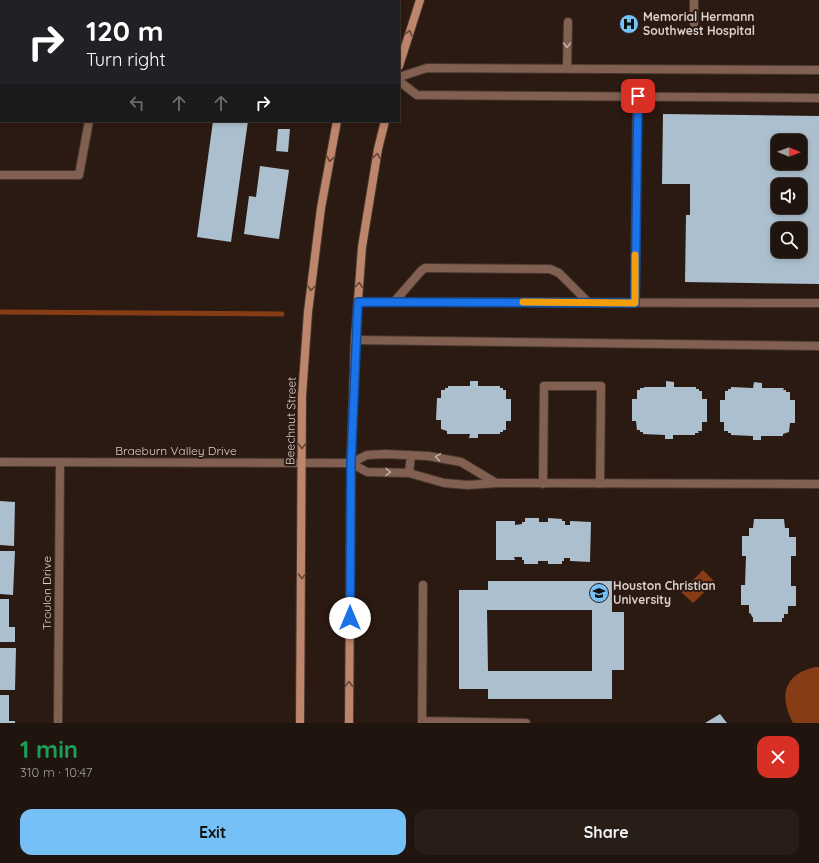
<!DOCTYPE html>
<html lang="en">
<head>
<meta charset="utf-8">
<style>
	body { margin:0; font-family:Quicksand,sans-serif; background:#281d17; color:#f1f3f6; height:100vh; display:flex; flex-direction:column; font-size:15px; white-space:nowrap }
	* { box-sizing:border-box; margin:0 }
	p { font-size:13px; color:#a29e9e }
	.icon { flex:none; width:22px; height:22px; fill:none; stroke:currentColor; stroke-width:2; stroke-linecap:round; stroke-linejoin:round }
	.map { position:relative; height:723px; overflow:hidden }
	.panel { display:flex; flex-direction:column; background:#20140e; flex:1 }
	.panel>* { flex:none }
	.hud { position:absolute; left:0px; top:0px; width:400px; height:122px; box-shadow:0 2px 6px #0003,0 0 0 1px #3d332e; background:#202124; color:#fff; overflow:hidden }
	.needle { width:26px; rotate:91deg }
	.buttons { position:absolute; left:771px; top:134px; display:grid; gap:8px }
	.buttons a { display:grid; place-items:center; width:36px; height:36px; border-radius:8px; background:#20140e; box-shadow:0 2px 6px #0003,0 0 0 1px #3d332e; font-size:20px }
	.pin { position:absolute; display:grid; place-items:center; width:34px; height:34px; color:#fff; margin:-17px; border-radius:8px; box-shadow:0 2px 6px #0006 }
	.me { position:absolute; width:44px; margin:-22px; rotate:0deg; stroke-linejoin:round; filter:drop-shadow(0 0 3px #0008) }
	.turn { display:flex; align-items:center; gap:14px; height:84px; padding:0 20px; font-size:18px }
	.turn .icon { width:52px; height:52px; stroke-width:2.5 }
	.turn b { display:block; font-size:28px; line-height:34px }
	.lanes { display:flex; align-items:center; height:38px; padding:0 20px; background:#0003; justify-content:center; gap:20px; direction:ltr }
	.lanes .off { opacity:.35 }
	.round { display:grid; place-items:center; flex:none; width:42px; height:42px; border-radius:12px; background:#281d17 }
	.headline { display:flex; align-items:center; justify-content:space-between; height:68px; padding:0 20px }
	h1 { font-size:24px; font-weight:800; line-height:30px; color:#1e9e55 }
	.button { display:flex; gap:8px; margin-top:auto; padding:8px 20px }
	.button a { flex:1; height:46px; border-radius:12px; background:#75c0f6; color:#111; font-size:16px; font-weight:800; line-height:46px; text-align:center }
	.button a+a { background:#281d17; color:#f1f3f6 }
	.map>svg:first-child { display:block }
</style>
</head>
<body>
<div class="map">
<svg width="819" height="723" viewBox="0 0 819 723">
	<rect width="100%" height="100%" fill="#2b1a12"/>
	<path fill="#863d15" d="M703,570L715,582L693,603L681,592Z
		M815,667H819V723H793C779,696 783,675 815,667Z"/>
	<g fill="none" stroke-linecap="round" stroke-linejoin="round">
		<path stroke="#863d15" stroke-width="5" d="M0,312L282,314"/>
	</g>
	<path fill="#abbfce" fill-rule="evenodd" d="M663,114L819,116V284L685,282L686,215H690V184H662ZM778,141H800V163H778ZM778,185H800V207H778ZM778,229H800V251H778Z
		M213,121H248L231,242L197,237Z
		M278,129H290L288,152L276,151Z
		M260,166L289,170L279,239L244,234L249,196L256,197Z
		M470,381H478V386H500V388H503V390H506V399H511V421H506V430H503V432H500V434H478V438H469L470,434H447V431L441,429V420H436L437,398H441V390H445V388H448V386H470Z
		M666,381L674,382V387H696V389H699V391H702V399H707V422H702V431H698L699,433H695V435H673V439H665V435L643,434V432H640V430H637L636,421H632V399H637V390H640V388H644V387H666Z
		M754,382L762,383V388H784L783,390H786V392H790V400H795V423H790L789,432L783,434V436H761V440H753V436L731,435V433H728V431H724V422H720V400H725V391H728V389H731V387L753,388Z
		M0,501L15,502L14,546L0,545Z
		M525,518H539V522H548V518L562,519V521H565V525H570V521L591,522L590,562L570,561V558H564V561H562V564H548V561H538V564H524V560H522V557H514L515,560H496V521H515V525L522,524V522H525Z
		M754,519H784L785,528H789V537H796V556H791V586H796V606H788V614H784V618H782V622H753V617H752L751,614L749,613V605H741V585H745L746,556H742V536H749V528H753Z
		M0,551H15L13,595L0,594Z
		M488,581H612V612H624V670H612V699H488V689H459V590H488ZM487,610H592V671H488Z
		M0,599H9V627H15V642H0Z
		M0,648H16L15,690H0Z
		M0,695H9V721H15V723H0Z
		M720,714L727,723H705Z"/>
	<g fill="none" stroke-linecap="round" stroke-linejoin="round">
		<g stroke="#47372f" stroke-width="10">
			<path id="service" d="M694,23V0
				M567,68L568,22
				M399,77L427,68L819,70
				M399,81L417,95L819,98
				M358,302L819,303
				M394,302L421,271L425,268H429L550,269L559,273L588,302
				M635,303L637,96
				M355,340L819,346
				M351,463L367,472L409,473L444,483L468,485L497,483L819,484
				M351,463L367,455L385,454L428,456L461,462L496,483
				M409,473L411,455
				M543,484L544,386H601L600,484
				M422,721L526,723
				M422,723L423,585"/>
		</g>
		<g stroke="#47372f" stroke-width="10">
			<path id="minor" d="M113,1V0
				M0,175H79L89,121
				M0,462L351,463
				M58,723L60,462"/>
		</g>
		<g stroke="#47372f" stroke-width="10">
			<path id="secondary" d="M368,1L369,0
				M399,66L420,0
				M300,723L302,396L308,312L321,208L337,121
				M349,723L351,463L355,340L362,247L378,149L385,121"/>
		</g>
		<use href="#service" stroke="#826051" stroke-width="8"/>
		<use href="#minor" stroke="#826051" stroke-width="8"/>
		<use href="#secondary" stroke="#bc856c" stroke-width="8"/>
	</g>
	<defs><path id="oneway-chevron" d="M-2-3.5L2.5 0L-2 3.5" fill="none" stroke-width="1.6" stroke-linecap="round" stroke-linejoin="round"/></defs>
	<g stroke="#654536">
		<use href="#oneway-chevron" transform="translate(409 33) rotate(-73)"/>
		<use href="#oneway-chevron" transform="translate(377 156) rotate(-81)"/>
		<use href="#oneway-chevron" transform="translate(330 159) rotate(100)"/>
		<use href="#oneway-chevron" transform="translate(359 285) rotate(-85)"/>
		<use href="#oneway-chevron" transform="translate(311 288) rotate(97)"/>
		<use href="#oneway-chevron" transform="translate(302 446) rotate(90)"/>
		<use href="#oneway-chevron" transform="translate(302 576) rotate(90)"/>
		<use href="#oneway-chevron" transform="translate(349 684) rotate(-89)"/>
	</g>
	<g stroke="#c0aea6">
		<use href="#oneway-chevron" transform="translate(567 45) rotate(91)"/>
		<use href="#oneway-chevron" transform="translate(438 457) rotate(-171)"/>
		<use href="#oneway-chevron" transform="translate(388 472) rotate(1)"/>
	</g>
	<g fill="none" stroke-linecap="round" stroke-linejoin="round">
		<g stroke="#114b97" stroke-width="10">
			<path id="route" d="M350,618L351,463L358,302L635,303L638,96"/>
		</g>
		<use href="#route" stroke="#1a73e8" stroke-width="7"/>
		<path stroke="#f59e0b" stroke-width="7" d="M523,302L635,303V255"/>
	</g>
	<defs>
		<g id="hospital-disc" transform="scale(1)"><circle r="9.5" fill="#75c0f6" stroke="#2b1a12"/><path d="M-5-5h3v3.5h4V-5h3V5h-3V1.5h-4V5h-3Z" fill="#111"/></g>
		<g id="university-disc" transform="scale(1)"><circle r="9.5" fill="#75c0f6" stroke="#2b1a12"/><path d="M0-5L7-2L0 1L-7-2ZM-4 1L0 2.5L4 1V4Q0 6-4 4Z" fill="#111"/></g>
	</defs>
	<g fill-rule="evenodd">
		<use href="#hospital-disc" x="629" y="24"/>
		<use href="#university-disc" x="599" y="593"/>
	</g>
	<g text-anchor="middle" stroke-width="4" stroke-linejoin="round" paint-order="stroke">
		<g font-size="12" font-weight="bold" fill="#dbcfca" stroke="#2b1a12" text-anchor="start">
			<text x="643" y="21">Memorial Hermann<tspan x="643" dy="14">Southwest Hospital</tspan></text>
			<text x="613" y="590">Houston Christian<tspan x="613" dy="14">University</tspan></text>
		</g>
		<g font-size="12" fill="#dbcfca" stroke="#2b1a12">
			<text transform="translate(291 421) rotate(-89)" y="4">Beechnut Street</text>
			<text x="176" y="455">Braeburn Valley Drive</text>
			<text transform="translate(47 593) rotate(-90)" y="4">Troulon Drive</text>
		</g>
	</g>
</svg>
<div class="buttons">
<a><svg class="needle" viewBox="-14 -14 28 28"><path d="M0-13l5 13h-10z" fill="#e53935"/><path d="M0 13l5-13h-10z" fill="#a29e9e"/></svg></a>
<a><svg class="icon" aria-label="sound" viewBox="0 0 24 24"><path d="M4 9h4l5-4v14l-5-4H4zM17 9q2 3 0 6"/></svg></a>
<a><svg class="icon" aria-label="search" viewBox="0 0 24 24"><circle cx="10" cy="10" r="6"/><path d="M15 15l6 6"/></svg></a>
</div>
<div class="pin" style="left:638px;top:96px;background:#d93025"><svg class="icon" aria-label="arrive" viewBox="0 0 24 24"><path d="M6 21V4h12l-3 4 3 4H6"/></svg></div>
<svg class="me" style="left:350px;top:618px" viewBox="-20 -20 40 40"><circle r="19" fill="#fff"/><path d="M0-13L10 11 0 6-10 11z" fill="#1a73e8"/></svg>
<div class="hud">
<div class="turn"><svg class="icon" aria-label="right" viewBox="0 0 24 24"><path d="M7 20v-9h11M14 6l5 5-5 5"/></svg><div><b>120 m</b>Turn right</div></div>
<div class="lanes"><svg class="icon off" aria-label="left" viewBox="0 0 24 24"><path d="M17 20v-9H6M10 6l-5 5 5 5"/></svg><svg class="icon off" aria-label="ahead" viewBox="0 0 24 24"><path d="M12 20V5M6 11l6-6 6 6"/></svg><svg class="icon off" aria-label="ahead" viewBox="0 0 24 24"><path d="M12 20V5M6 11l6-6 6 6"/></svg><svg class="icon" aria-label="right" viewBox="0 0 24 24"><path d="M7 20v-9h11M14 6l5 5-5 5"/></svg></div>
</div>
</div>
<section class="panel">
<div class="headline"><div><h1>1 min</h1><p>310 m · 10:47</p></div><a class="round" style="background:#d93025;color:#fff"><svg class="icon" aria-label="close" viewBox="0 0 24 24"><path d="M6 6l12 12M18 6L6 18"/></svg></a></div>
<div class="button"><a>Exit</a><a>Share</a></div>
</section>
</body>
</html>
